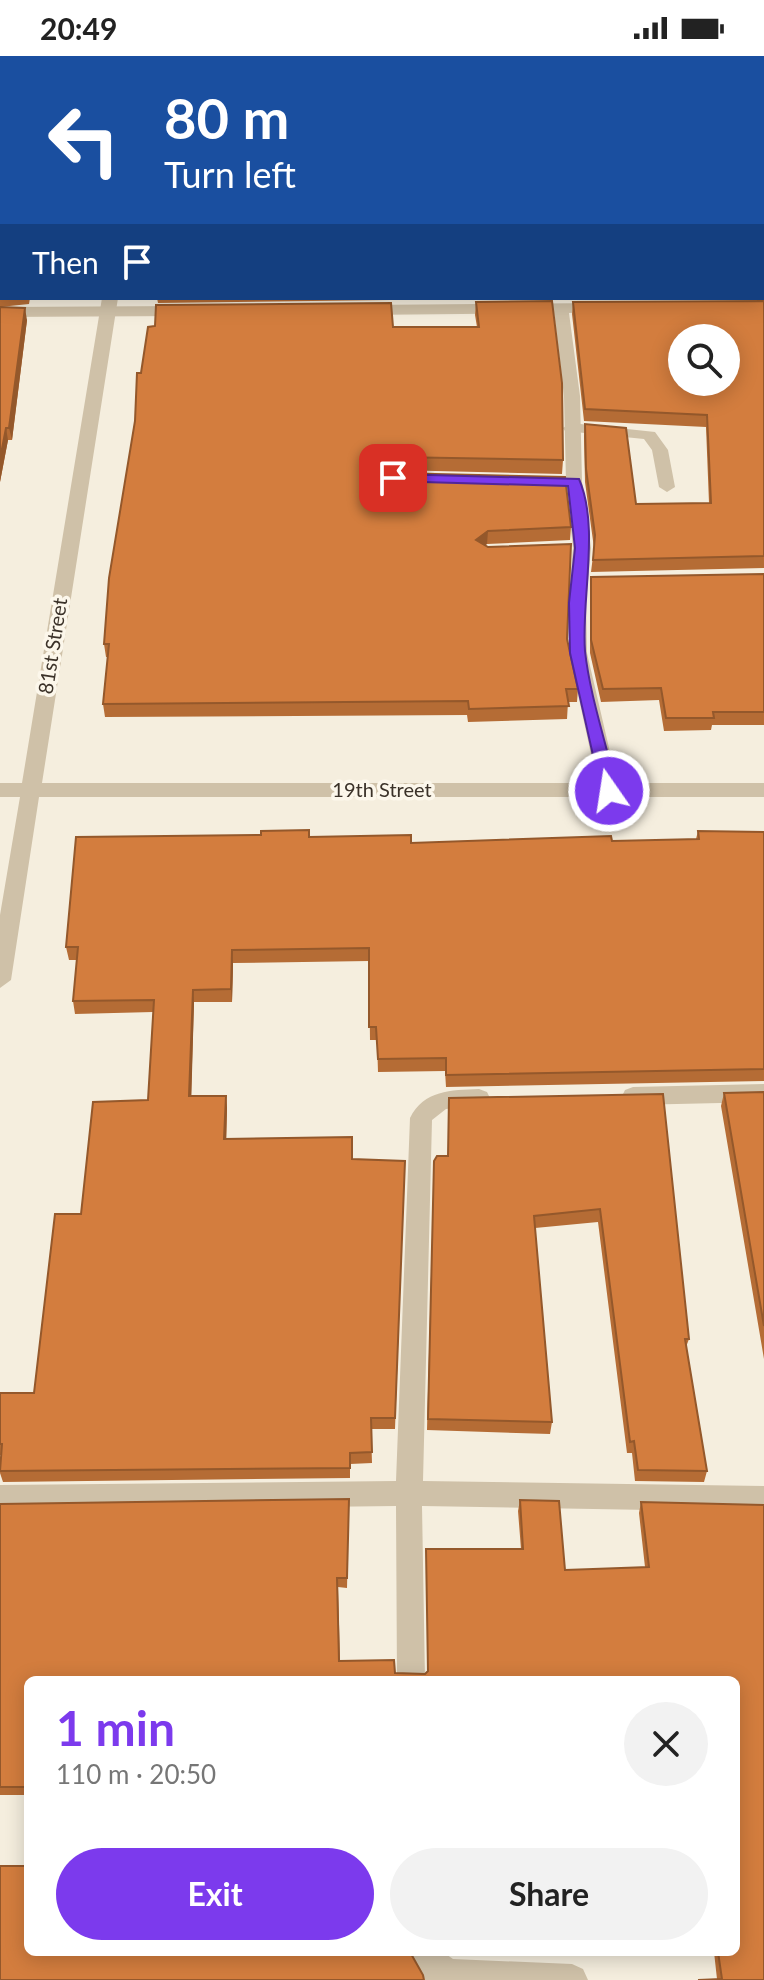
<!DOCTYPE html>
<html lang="en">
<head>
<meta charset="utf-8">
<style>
	body { margin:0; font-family:Lato,sans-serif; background:#f2f2f2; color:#222; height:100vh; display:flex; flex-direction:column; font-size:30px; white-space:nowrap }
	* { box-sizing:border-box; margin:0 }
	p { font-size:26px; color:#767676 }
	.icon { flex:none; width:44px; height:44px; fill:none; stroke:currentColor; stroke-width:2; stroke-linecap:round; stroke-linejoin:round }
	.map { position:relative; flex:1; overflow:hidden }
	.sheet { position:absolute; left:24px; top:1620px; width:716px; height:280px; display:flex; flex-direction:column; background:#fff; border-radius:12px; box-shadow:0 4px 20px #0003 }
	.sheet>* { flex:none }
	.banner { position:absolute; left:0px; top:0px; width:764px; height:244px; box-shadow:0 4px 20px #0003; background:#1a4fa0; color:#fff; overflow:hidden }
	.controls { position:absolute; left:668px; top:268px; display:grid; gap:16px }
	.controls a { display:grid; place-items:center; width:72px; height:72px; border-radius:50%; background:#fff; box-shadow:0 4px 20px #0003; font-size:40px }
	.pin { position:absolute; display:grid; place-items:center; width:68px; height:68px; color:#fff; margin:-34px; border-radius:16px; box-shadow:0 4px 12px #0006 }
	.me { position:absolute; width:88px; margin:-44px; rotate:347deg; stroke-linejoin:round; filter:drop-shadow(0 0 6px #0008) }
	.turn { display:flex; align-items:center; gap:28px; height:168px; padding:0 32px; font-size:36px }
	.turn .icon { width:104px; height:104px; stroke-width:2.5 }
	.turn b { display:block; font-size:56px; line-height:68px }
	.then { display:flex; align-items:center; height:76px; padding:0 32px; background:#0003; gap:16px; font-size:30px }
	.round { display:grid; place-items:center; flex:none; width:84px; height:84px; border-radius:42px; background:#f2f2f2 }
	.summary { display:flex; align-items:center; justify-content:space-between; height:136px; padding:0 32px }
	h1 { font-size:48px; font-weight:700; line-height:60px; color:#7c3aed }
	.action { display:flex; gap:16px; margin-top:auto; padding:16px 32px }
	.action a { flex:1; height:92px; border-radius:48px; background:#7c3aed; color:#fff; font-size:32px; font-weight:700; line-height:92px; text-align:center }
	.action a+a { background:#f2f2f2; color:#222 }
	.status { display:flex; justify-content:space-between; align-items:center; height:56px; padding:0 40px; background:#fff; direction:ltr }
	.status svg { height:22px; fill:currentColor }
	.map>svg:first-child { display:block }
</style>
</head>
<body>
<div class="status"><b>20:49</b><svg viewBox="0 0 49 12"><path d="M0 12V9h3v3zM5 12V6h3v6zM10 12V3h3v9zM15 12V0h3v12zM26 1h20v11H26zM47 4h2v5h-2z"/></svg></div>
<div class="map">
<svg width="764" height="1924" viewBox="0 0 764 1924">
	<rect width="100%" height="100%" fill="#f5eede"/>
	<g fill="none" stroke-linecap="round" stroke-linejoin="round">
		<path fill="#cfc1a8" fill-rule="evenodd" d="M571,367L655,376L668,394L675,431L667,436L659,431L652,394L644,383L565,375L563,372Z"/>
		<path fill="#cfc1a8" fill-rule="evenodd" d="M603,247L611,252L608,255L569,257L580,340L582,426L591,492L586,547L587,597L619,735L609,742L599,735L569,597L568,547L573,492L566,426L564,340L554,257L361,259L353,254L361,249Z
			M0,251L183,250L191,255L183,260L0,261Z
			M764,1028V1046L633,1049L625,1046L622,1040L625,1034L633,1031Z
			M479,1033L487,1036L490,1042L487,1048L446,1053L432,1064L423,1425L764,1430V1456L422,1450L425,1624H397L396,1450L0,1455V1429L396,1425L410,1062C424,1034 451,1034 479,1033Z
			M409,1896H443L453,1903L572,1908L583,1913L588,1924H425Z"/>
		<path fill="#cfc1a8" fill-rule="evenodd" d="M102,242H118L42,727H764V741H39L11,924L0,932V859L20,741H0V727H22Z"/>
	</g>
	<path fill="#b56c35" d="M0,0L2,2V242H30L29,248L0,251Z
		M756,0H764V20L762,19V2H755Z
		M762,21H764V242H762Z
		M157,242H390V244L158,247Z
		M472,242H743L473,244Z
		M764,245V512L591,516L594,492L585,426L584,380L585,368L636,448L709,447L706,371L584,365L572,258L573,246Z
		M476,246L563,404L562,418L393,414L391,415L571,471L570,484L487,488L485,489L578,633L577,646H568L567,663L468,666L467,659L105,661L103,648L108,601H106L104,588L393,271H477L475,259Z
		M0,251L27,264L12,384H8L0,426Z
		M764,518V669H712L711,674L664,675L659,644L601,646L590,597V533L591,521Z
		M698,775L764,776V1025L446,1031L445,1015L378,1016L377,984H370L369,905L233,907L232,946H194L191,1040H226L227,1052L226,1083L352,1103L405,1105L395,1373H371L372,1407L350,1408V1422L3,1426L0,1417L1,1399H0V1337H34L81,1158L148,1044L153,956L75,958L73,945L77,904H69L66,891L309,781L411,787L612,785L696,783Z
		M764,1036V1303L721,1050L724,1037Z
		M663,1038L689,1283L686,1291L707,1415L704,1426L635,1425L632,1397H627L598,1166L535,1172L552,1366L550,1378L427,1374L434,1105Z
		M349,1443L347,1532L338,1531L340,1605L394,1604L395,1617L425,1618L428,1615L426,1493H521L518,1455L520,1444L559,1445L565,1514L645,1511L639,1457L641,1446L764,1449V1924H698L717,1923L714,1896H736V1624H28V1739H0V1448Z"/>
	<path fill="#94582b" d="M25,252L27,264L12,384L9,372Z
		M6,372L8,384L0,426V403Z
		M393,401V414L382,423V410Z
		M488,475L487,488L475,497L476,484Z
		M232,894L233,907L232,946L231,933Z
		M193,934L194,946L191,1053L189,1040Z
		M226,1040L227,1052L226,1095L224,1083Z"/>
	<path fill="#d37d3e" stroke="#94582b" stroke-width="2" fill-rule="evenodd" d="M0,0H76L75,2H2V23H0Z
		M209,0H597L598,2H208Z
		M758,0H764V8H762V2H759Z
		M762,21H764V51L762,45Z
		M2,28V122H0V35Z
		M762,58H764V230H762Z
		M2,127V238L0,239V133Z
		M552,245L562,327L563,404L393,401L382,410L393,417L565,421L571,471L488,475L476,484L488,491L571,488L567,583L578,633H566L569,650L469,653L468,645L103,648L109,588H104L109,522L135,365L137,317H141L148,271L155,270L156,249L391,247L393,271H479L476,246Z
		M764,245V500L593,504L595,479L586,413L585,368L626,372L636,448L711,447L707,359L585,353L573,246ZM682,282H726V326H682Z
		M0,251L25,252L9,372H6L0,403Z
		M764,518V656H713L714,662H666L661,632L603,633L591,584V521Z
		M309,774V781L411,779V787L611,780L612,785L699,783L698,775L764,776V1013L446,1019V1002L378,1003L376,971H369V892L232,894L231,933L193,934L189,1040H226L224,1083L352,1081V1103L405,1105L395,1362H371L372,1396L350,1397V1412L0,1415L2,1388H0V1337H34L55,1158H81L93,1046L148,1044L154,944L73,945L78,891H66L76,781L261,779V775Z
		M764,1036V1270L724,1037Z
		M663,1038L689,1283H685L707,1415L638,1414L634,1385L630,1386L600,1153L534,1160L552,1366L428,1363L434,1105L437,1100H448L449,1042Z
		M349,1443L347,1522H337L339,1605L394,1604L395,1617L425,1618L428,1615L426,1493H523L520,1444L559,1445L565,1514L649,1511L641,1446L764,1449V1924H698L722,1923L718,1896H736V1624H28V1731H0V1448Z
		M0,1810H28V1896H410L423,1919L424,1924H0Z"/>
	<path fill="#7c3aed" stroke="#51269a" stroke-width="2" d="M393,418L579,423C600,471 581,543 585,595C590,641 607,689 617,735L615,739L609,740L601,735L570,597L569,547L575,492L568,430L388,425V419Z"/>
	<g text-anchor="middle" stroke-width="7" stroke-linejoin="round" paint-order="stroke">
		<g font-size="20" fill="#3b3229" stroke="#fcf7eb">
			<text transform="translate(53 590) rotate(-81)" y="7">81st Street</text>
			<text x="382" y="741">19th Street</text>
		</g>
	</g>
</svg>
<div class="controls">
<a><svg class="icon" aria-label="search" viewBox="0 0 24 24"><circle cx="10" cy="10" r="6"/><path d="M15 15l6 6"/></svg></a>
</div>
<div class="pin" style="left:393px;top:422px;background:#d93025"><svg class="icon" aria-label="arrive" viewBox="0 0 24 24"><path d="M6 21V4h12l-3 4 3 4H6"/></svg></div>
<svg class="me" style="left:609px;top:735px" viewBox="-20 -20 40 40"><circle r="17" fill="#7c3aed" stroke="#fff" stroke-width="3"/><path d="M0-11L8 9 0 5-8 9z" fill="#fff"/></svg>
<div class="banner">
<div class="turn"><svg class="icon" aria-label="left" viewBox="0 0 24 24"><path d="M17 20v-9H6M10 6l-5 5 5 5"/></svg><div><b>80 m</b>Turn left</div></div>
<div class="then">Then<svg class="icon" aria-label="arrive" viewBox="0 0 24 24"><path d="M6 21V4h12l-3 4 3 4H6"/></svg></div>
</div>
<section class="sheet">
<div class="summary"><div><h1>1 min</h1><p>110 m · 20:50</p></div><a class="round"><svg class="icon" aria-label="close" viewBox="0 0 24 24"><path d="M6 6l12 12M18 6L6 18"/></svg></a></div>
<div class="action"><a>Exit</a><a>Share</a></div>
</section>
</div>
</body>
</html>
